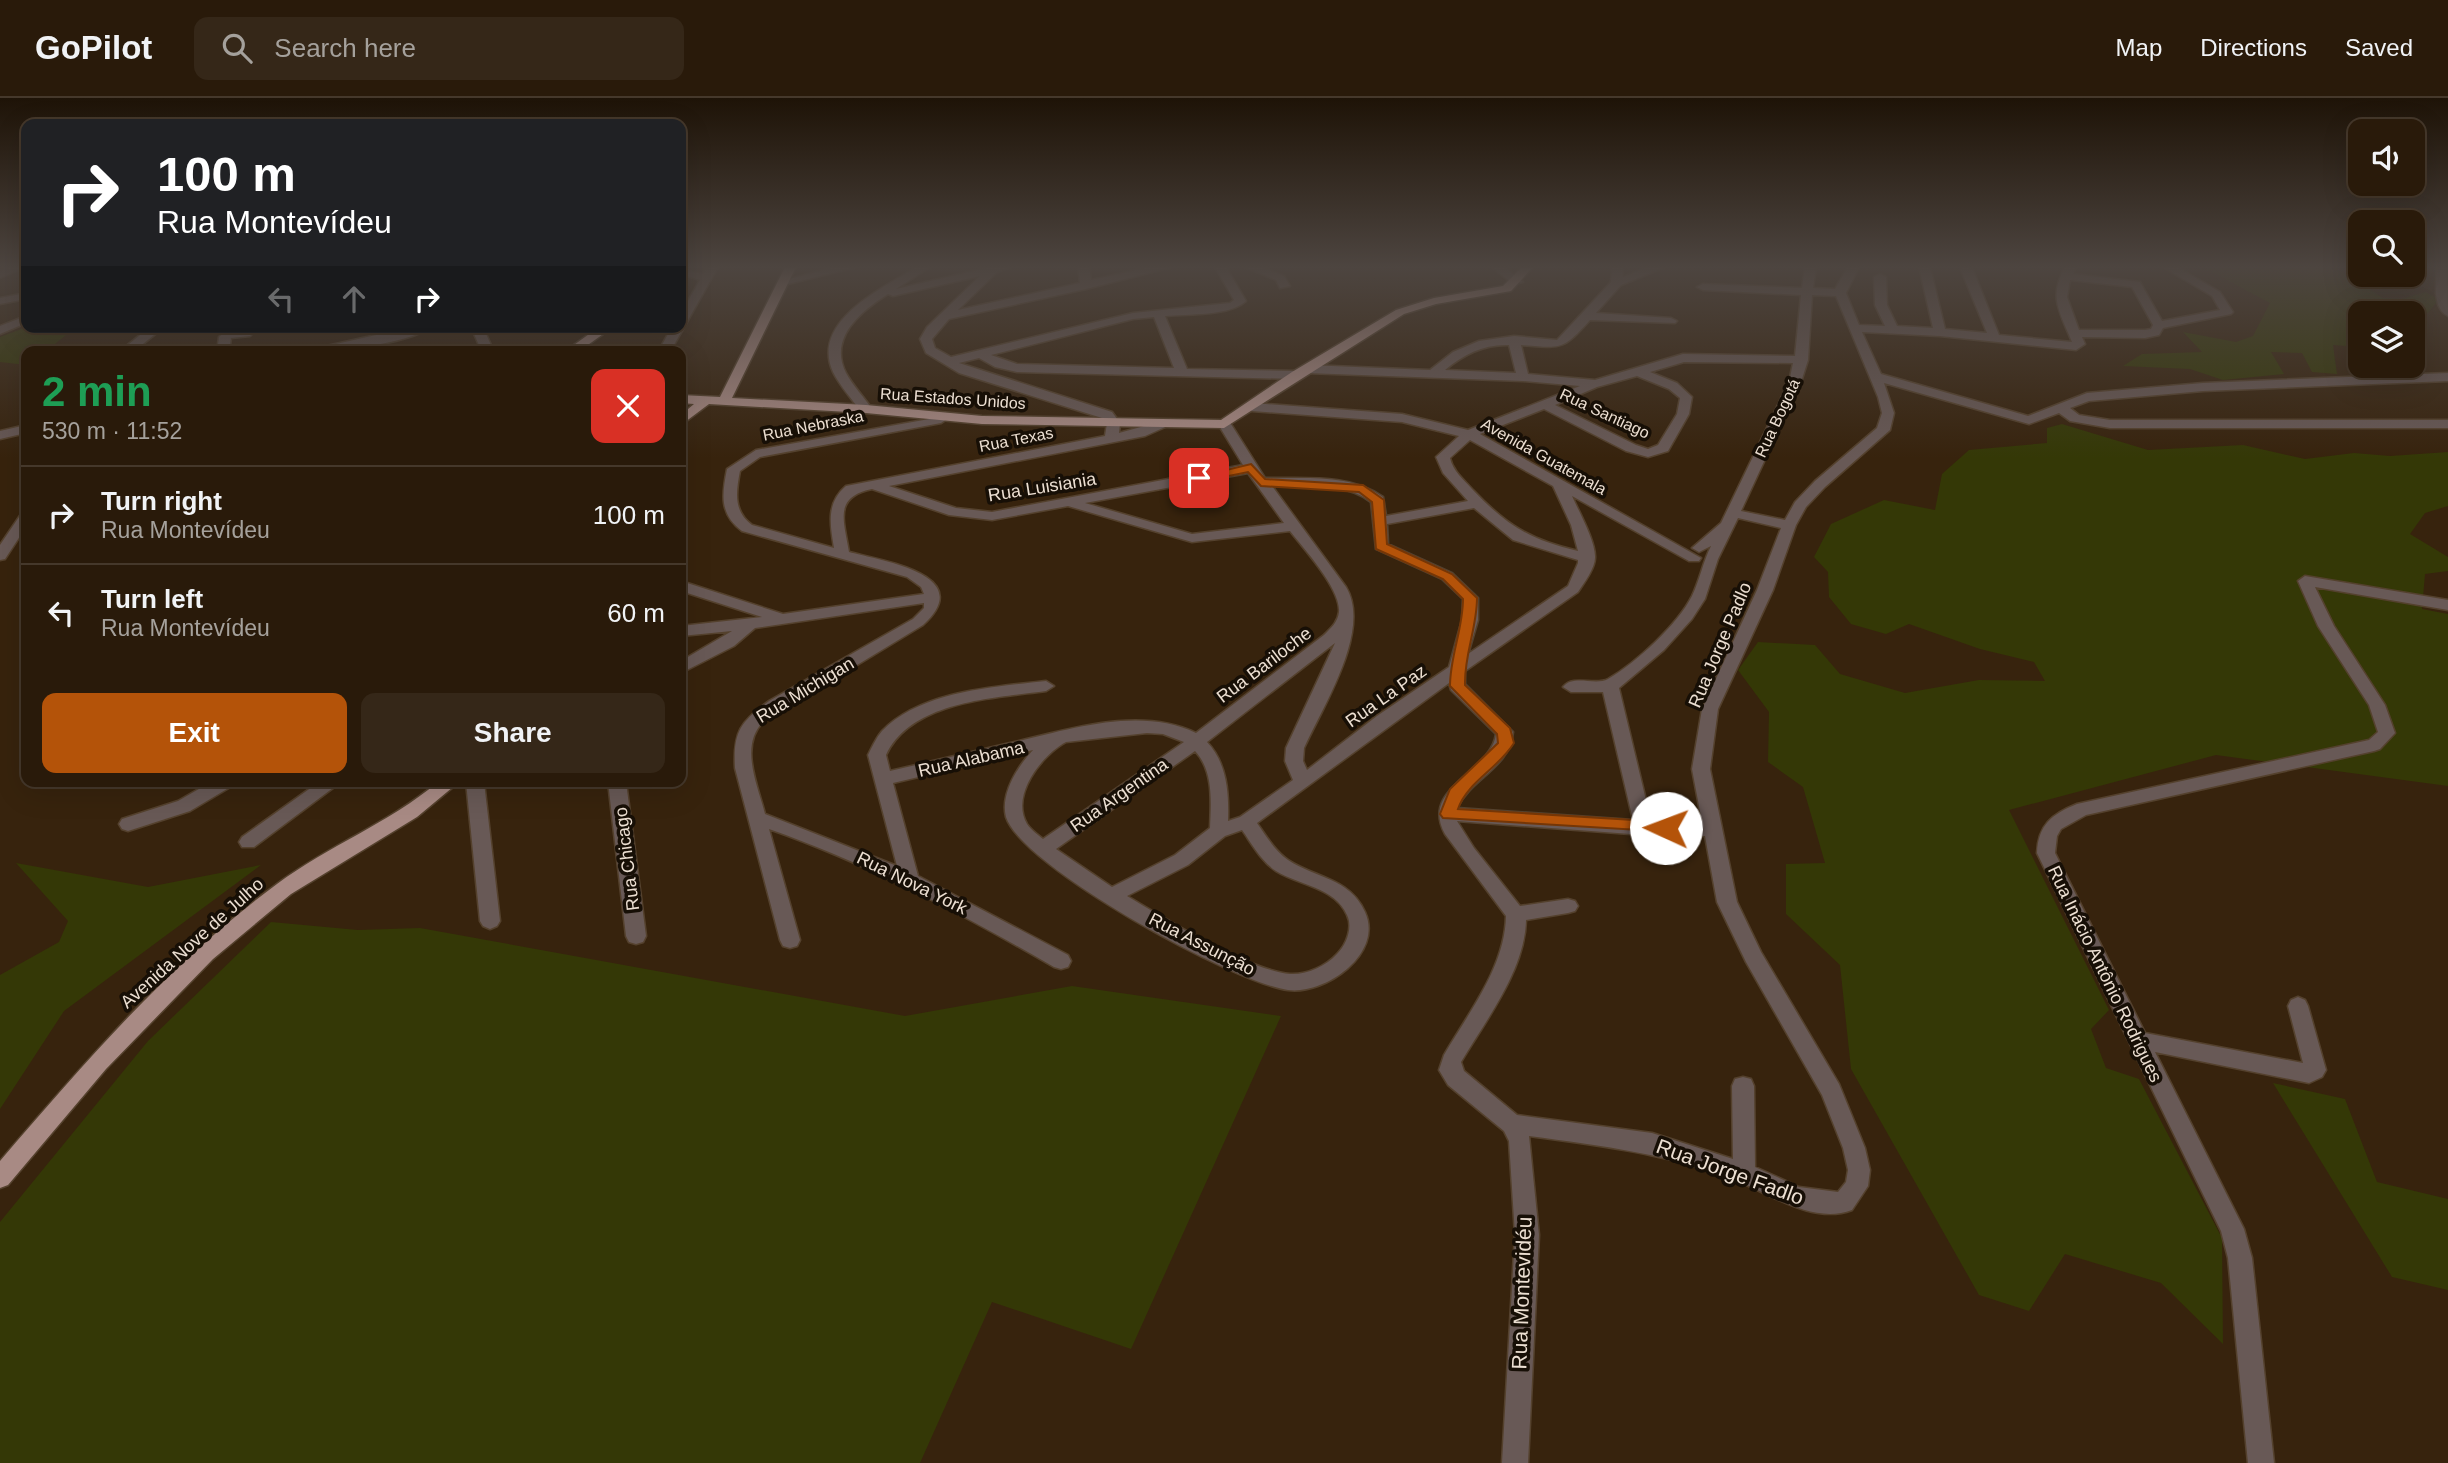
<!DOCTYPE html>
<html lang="en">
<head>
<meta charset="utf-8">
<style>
	body { margin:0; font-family:Helvetica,sans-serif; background:#352718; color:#f1f3f6; height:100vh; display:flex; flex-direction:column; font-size:26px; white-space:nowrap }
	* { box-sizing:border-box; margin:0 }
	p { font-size:23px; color:#a5a19c }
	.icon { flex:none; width:38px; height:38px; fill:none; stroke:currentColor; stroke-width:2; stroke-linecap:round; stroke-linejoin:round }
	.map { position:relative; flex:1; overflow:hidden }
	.sheet { position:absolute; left:21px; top:248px; width:665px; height:441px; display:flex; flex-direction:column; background:#291a0a; border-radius:14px; box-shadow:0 7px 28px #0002,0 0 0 2px #45382b }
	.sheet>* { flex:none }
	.hud { position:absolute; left:21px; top:21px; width:665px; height:214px; border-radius:14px; box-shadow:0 7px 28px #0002,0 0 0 2px #45382b; background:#202124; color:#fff; overflow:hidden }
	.buttons { position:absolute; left:2348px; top:21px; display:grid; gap:14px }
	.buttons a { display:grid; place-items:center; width:77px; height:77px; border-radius:14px; background:#291a0a; box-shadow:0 7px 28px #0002,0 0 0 2px #45382b; font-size:35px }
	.pin { position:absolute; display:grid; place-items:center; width:60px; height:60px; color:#fff; margin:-30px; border-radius:14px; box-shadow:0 4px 10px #0006 }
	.me { position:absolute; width:77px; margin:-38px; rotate:272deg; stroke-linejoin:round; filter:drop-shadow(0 0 5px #0008) }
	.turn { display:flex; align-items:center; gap:24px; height:147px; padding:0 21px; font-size:32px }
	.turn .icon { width:91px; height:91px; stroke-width:2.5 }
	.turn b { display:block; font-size:49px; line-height:60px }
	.lanes { display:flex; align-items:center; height:66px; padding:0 21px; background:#0003; justify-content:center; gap:35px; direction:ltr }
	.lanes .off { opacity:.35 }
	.round { display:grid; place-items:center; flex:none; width:74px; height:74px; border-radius:14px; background:#352718 }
	.head { display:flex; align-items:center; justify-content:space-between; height:119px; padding:0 21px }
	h1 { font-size:42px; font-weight:800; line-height:52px; color:#1e9e55 }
	.cta { display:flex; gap:14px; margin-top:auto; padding:14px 21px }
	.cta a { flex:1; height:80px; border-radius:14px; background:#b45309; color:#fff; font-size:28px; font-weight:800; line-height:80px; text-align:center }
	.cta a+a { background:#352718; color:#f1f3f6 }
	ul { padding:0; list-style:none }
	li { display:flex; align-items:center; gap:21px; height:98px; padding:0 21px; border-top:2px solid #45382b }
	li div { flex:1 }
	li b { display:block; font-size:26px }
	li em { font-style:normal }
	header { display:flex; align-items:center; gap:42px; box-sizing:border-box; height:98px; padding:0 35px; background:#291a0a; border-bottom:2px solid #45382b }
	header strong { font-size:33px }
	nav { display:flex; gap:38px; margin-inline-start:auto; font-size:24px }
	.search { width:490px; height:63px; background:#352718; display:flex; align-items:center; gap:18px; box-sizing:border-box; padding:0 24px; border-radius:14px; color:#a5a19c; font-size:26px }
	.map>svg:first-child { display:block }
</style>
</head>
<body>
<header>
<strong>GoPilot</strong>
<div class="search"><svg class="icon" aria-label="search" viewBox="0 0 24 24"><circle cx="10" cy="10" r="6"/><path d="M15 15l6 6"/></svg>Search here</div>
<nav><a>Map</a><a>Directions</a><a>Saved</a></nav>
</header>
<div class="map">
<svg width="2448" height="1365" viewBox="0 0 2448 1365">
	<rect width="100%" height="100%" fill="#37230d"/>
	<path fill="#343806" d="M2203,169H2333L2383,200L2403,201L2425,194L2439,201L2428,215L2377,208L2370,215H2361L2357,229L2361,231V249L2333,247L2337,276L2312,274L2302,255L2271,254L2284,276L2223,282L2190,271L2123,268L2142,256L2202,254L2183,234L2236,244L2253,238L2270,205Z
		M27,229H76L45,254H26V267L0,264V239Z
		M2062,326L2148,352L2243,347L2305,361L2354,355L2390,358L2448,354V408L2425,415L2410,436L2448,459V473L2425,476L2422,511L2448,516V688L2216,657L2009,712L2109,912L2091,931L2106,970L2139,981L2222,1140L2223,1246L2161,1185L2065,1156L2029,1213L1979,1197L1851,971L1840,867L1786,816V766L1825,765L1803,689L1768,664L1769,614L1738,572L1758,544L1815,547L1840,576L1905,595L1979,582L2045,583L2034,564L1980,551L1909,526L1886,536L1851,526L1829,499L1828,474L1814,459L1831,426L1884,402L1935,412L1942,376L1969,352L2047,345V330Z
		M16,765L148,789L261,767L64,913L0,1011V877L59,844L68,823Z
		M271,824L358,832L420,830L905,918L1072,888L1281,918L1131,1251L992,1204L920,1365H0V1124L148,943Z
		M2273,985L2345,1001L2377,1084L2448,1101V1192L2392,1179Z"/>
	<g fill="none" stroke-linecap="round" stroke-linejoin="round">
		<path stroke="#001116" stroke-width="2.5" d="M681,171L683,169"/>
		<g stroke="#54412d" stroke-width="3">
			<path id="minor" d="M10,169H25L0,180V173Z
				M707,169H718L670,254H658L672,229H681V215L700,182L681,176L686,173L703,176Z
				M835,169H856L784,187L778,184Z
				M917,169H930L896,191L991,169H1011L997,174L958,212L1080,185L1078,169H1089L1091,182L1151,169H1172L1086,191L949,221L932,241L935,250L951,259L1133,215L1230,205L1234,202L1215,169H1226L1246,203C1231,218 1187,216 1165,218L1187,271L1296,273L1302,277L1296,281L1017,274L995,269L979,260L959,265L1112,314L1120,325L1119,335L1166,322L1172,326L1145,338L889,388L956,410L992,414L1243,367L1218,326L1224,322L1229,323L1265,380C1304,381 1350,375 1383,399L1386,418L1468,403L1443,375L1436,359L1459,338L1402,324L1252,313L1246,309L1252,305L1402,316L1468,332L1580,288L1523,283L1307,275L1301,271L1307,267L1430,272L1453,254L1479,243L1514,238L1557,242L1611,184L1612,169H1622L1623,179L1649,169H1665L1621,187L1596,215L1671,220L1677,223L1675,225L1590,222C1562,253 1562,250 1521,247L1528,276L1595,282L1683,256L1795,258L1801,197L1703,192L1697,189L1703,186L1802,190L1805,169H1816L1813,190L1835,191L1848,169H1859L1846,195L1859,227L1885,228L1875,207L1874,179L1880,176L1886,179L1887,207L1897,228L1933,230L1919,169H1930L1945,231L1987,235L1961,172L1965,169L1973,172L1999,237L2072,244C2060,214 2048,200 2065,169H2076L2073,176L2140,184L2162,223L2220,212L2212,198L2163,169H2177L2220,194L2233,214L2231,216L2163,230L2159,237L2145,240L2082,239L2085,246L2076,252L1940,238L1862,234L1881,276L2028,318L2087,295L2203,285L2448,275V283L2203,293L2089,303L2070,310L2079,317L2110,322H2448V330H2110L2070,323L2059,315L2029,326L1884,285L1894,315L1890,332L1825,389L1806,409L1796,427L1773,492L1718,611L1710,671L1737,804L1761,854L1839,986L1865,1050L1870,1072L1868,1088L1852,1112C1815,1126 1775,1099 1742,1085C1672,1056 1603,1048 1529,1038L1539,1137L1528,1365H1502L1515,1137L1509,1043L1504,1033L1448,987L1439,972L1444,957C1469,914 1505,869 1506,818L1445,736C1419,689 1491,675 1496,636L1451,592L1449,585L1257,725C1266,738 1275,753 1288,762C1315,780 1350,780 1365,814C1384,856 1325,897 1288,892C1235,885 1022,769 1006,719C1000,696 1018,668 1033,652L893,685L918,778L1068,857L1071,863L1068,869L1061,871L1054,869C962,816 869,766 769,731L800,842L797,848L790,850L783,848L780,842L735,670C733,634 740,624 769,603L913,521L924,510V505L755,530L734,548L681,575V563L732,533L681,538V528L762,519L681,493V483L783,516L924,496L921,489L907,479L742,433C719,416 722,396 727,371L756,352L946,318L947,321L941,325L760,359L740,373C736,394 733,413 752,427L834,450C830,426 826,405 846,388L1105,338L1107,325L1102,320L959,275L926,255L920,241L927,229L980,178L893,198L888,196C861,213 828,240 846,275C853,288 864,299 872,311L861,314C852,301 840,288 833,274C810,223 883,190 917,169ZM2070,182L2132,189L2153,227L2151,231L2145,232H2079L2067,199ZM1812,197L1836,198L1878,299L1882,315L1877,330L1815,383L1795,404L1785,422L1741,413L1801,284L1808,262ZM1154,219L1174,270L1017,266L991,257L1133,221ZM1509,247L1516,275L1445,272C1464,256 1484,246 1509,247ZM1684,264L1793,265L1789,284L1721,425L1692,450L1699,454L1711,448C1703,464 1700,481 1692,498C1678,526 1636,565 1608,581C1595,588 1573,576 1563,589L1571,594H1603L1633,722L1457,710C1472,679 1509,671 1513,634L1465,586V573L1578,494C1584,485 1595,470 1595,460C1596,444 1579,414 1572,398L1689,463H1699L1701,460L1480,336L1544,311L1626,353L1648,359L1668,353L1689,316L1692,299L1677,285L1650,274ZM1637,278L1669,291L1680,300L1677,316L1658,347L1648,351L1636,347L1555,307L1597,289ZM1470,342L1553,388L1571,427L1578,453C1530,442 1506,427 1472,391C1463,381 1453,373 1450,360ZM1248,375L1284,425L1192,436L1085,405ZM1272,388C1304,389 1344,383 1371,404L1376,451L1442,481L1463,501L1462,522L1449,569L1377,618L1307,672L1303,663L1304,650C1323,608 1372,532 1346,489ZM872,391L949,417L992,422L1068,408L1192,444L1290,433C1304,451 1341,491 1339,514C1338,524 1331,530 1324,537L1196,635C1138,607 1065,633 1006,646C967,655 929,664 890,673L886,657C911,603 994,600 1046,593L1054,588L1046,583C993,589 921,593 882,633C876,640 872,649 868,657L897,768L765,716C758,688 739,648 763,624L923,527C978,477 883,463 849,454C844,423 833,399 872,391ZM1474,410L1513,442L1578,462V465L1568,488L1468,556L1478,522V500L1452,475L1388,446L1387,426ZM1738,420L1781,430L1757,492L1702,611L1692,671L1702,724L1651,723L1619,590L1664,552L1692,521L1705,501L1718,461ZM1335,545L1286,650L1285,663L1293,682L1240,719L1228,723C1229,695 1227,665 1207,644ZM1147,635L1163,636L1184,644L1043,741C1038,737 1031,732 1027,726C1010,697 1042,657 1066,644ZM1195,653C1214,673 1211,705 1210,730L1175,757L1112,789L1056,751ZM1457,723L1644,737L1705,738L1717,804L1746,864L1822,997L1843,1050L1848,1072L1846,1084L1838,1094L1799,1089L1755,1069L1754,988L1751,981L1743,979L1735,981L1732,988L1733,1061L1652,1035L1517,1017L1464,973L1461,964C1486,922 1525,872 1526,822L1568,815L1575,813L1578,808L1575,803L1568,801L1520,808L1474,750ZM1242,732C1252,746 1261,763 1276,773C1298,787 1335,789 1347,817C1353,829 1347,846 1337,856C1326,868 1307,877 1290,876C1247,872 1166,821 1127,798L1188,767L1225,738Z
				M1245,169H1261L1284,178L1290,188L1280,190L1276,182Z
				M1492,169H1504L1523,184L1513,186Z
				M2437,169H2447L2448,218C2432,211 2436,185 2437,169Z
				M26,195V201L0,206V200Z
				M26,218V225L0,236V228Z
				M150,229H164L133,254H119Z
				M230,229H243L241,231L259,229L250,238L231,240L229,254H217L219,239Z
				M412,229H431C406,247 331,254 300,254Z
				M471,229H483L494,254H482Z
				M26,327V335L0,341V333Z
				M26,415V429L5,461L0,462V447L21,416Z
				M2305,478L2448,502V512L2315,489L2334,528L2385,607L2395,635L2380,651L2374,653L2086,717L2061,731L2057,738L2055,755L2145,935L2303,965L2288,908L2291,902L2298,899L2305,902L2308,908L2326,972L2322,979L2309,985L2155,954L2244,1131L2252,1160L2274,1365H2248L2228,1160L2221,1133L2037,755C2038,727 2052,716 2077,706L2369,642L2378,634L2369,607L2318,528L2298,483Z
				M211,684H235L232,688L190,713L128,733L122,731L119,726L122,721L178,703Z
				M319,684H341L254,749H242L239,744L242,739Z
				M466,684H484L500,823L497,828L490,831L483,828L480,823Z
				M608,684H626L646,838L643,844L636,846L629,844L626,838Z"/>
		</g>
		<g stroke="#54412d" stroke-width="3">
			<path id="major" d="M785,169H796L732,300L866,307L982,318L1221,322L1292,274L1396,212L1434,200L1503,188L1522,169H1533L1511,193L1436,206L1404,216L1224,330L982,326L866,315L709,306L681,327V317L694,306L681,305V297L720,299Z
				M599,229H613L578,254H564Z
				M438,684H459L417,719L291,796L213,861L106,971L8,1087L0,1090V1063C85,964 171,864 277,786C328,748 389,725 438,684Z"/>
		</g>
		<use href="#minor" fill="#685956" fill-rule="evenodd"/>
		<use href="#major" fill="#a88a84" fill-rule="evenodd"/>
	</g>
	<linearGradient id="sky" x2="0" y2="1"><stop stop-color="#1e1307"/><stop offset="0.47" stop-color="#4d4540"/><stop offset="1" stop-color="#4d4540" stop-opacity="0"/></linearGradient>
	<rect width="2448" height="360" fill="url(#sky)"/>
	<path fill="#b45309" stroke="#753606" stroke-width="2" d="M1251,366L1265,381L1363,387L1384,402L1387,446L1452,476L1477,500C1477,530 1464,557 1465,587L1510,630L1514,645C1499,670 1467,684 1458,711L1666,724L1672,726V734L1443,720L1440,716L1450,691L1498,645L1497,636L1450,588C1450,558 1463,531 1463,501L1443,481L1376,451L1372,404L1359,394L1261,388L1248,374L1199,384L1193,380Z"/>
	<g text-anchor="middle" stroke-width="7" stroke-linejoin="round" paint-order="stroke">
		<g font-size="16" fill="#ecdfd2" stroke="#170f06">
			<text transform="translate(953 300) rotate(4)" y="6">Rua Estados Unidos</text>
			<text transform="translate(1605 315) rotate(25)" y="6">Rua Santiago</text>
			<text transform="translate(1777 320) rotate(-65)" y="6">Rua Bogotá</text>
			<text transform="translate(813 327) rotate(-11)" y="6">Rua Nebraska</text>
			<text transform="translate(1016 341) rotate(-11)" y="6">Rua Texas</text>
			<text transform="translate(1544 358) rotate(29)" y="6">Avenida Guatemala</text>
		</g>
		<g font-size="18" fill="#ecdfd2" stroke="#170f06">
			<text transform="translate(1042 389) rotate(-9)" y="6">Rua Luisiania</text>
			<text transform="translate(1720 547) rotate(-67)" y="6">Rua Jorge Padlo</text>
			<text transform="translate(1264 567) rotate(-37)" y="6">Rua Bariloche</text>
			<text transform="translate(805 592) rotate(-31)" y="6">Rua Michigan</text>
			<text transform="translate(1386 598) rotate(-35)" y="6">Rua La Paz</text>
			<text transform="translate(971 661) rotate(-13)" y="6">Rua Alabama</text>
			<text transform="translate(1119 697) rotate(-35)" y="6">Rua Argentina</text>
			<text transform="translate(627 761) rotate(-97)" y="6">Rua Chicago</text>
			<text transform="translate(912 785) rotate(26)" y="6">Rua Nova York</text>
			<text transform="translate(192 845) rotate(-42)" y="6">Avenida Nove de Julho</text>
			<text transform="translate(1202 846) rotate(27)" y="6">Rua Assunção</text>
			<text transform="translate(2105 876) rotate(64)" y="6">Rua Inácio Antônio Rodrigues</text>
		</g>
		<g font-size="21" fill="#ecdfd2" stroke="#170f06">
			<text transform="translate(1730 1074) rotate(20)" y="7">Rua Jorge Fadlo</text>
			<text transform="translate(1522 1195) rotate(-88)" y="7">Rua Montevidéu</text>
		</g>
	</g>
</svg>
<div class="buttons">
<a><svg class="icon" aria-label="sound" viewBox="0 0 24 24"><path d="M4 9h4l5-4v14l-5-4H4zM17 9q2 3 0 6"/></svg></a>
<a><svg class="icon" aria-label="search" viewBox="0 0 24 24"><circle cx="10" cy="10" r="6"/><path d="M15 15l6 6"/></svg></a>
<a><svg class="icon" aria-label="layers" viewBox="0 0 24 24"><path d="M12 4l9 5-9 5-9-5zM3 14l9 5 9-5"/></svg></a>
</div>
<div class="pin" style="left:1199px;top:380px;background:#d93025"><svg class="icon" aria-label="arrive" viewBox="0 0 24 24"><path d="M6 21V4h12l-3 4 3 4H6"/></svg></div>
<svg class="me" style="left:1666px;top:730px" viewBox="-20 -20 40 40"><circle r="19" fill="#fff"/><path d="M0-13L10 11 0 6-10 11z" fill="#b45309"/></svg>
<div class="hud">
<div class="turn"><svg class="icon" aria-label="right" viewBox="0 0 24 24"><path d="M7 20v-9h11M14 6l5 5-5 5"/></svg><div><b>100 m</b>Rua Montevídeu</div></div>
<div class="lanes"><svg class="icon off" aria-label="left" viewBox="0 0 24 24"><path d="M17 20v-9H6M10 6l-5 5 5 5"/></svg><svg class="icon off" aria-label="ahead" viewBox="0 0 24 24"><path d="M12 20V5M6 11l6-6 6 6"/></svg><svg class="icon" aria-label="right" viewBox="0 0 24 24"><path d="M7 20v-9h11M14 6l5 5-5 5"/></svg></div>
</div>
<section class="sheet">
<div class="head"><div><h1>2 min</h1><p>530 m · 11:52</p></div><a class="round" style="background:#d93025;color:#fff"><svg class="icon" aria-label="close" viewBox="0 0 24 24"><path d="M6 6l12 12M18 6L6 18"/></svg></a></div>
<ul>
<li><svg class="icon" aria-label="right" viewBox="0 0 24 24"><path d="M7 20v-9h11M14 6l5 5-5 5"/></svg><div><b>Turn right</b><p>Rua Montevídeu</p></div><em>100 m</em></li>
<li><svg class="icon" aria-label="left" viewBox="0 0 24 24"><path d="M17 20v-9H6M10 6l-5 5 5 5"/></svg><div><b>Turn left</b><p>Rua Montevídeu</p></div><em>60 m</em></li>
</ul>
<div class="cta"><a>Exit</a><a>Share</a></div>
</section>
</div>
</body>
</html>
